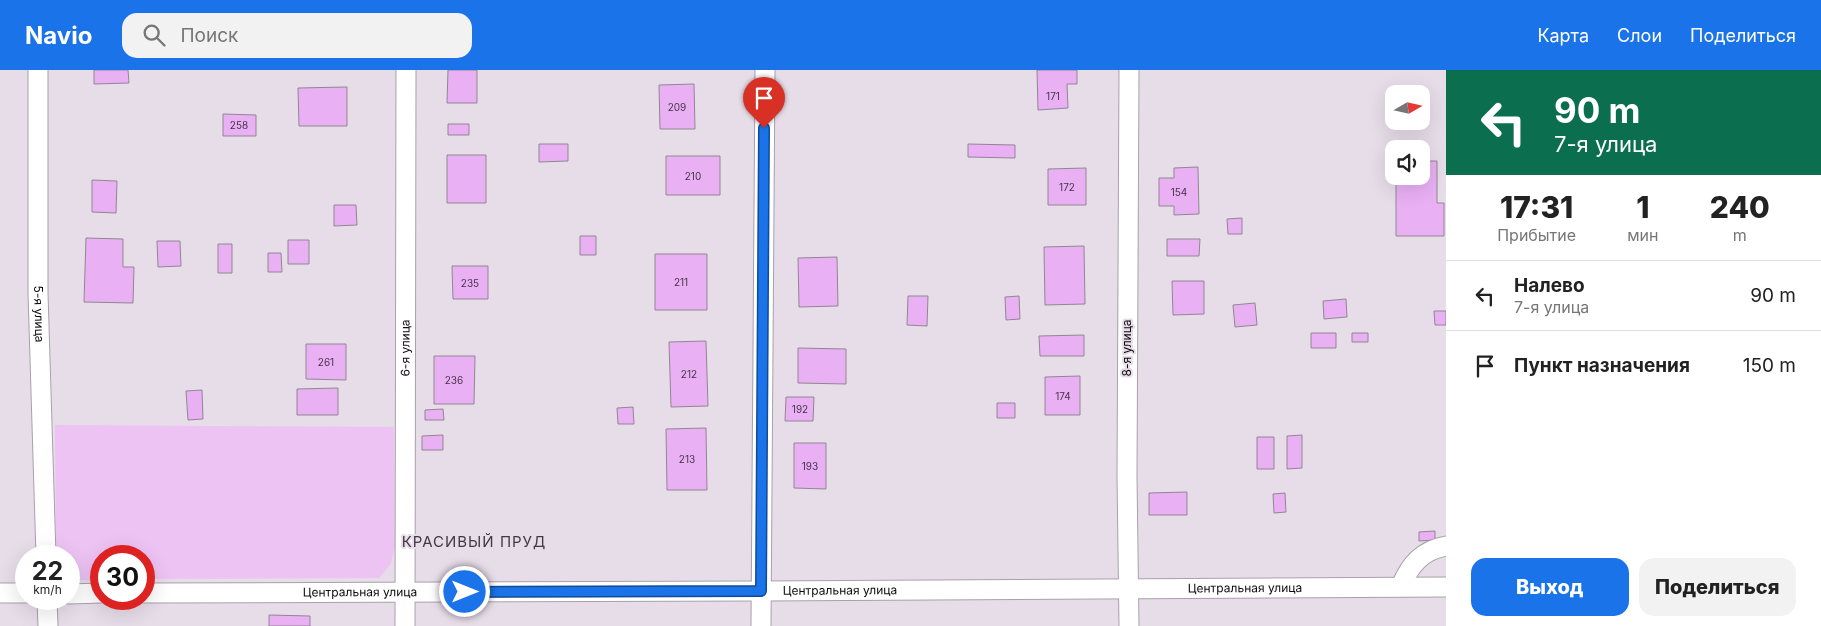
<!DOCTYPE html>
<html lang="ru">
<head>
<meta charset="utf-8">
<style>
	body { margin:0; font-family:Inter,sans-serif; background:#f2f2f2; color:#222; height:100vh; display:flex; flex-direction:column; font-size:19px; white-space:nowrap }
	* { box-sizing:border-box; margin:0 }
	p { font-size:16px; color:#767676 }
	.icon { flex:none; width:28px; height:28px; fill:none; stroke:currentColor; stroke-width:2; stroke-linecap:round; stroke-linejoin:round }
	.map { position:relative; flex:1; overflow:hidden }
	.side { display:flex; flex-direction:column; background:#fff; width:375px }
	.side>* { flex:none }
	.guide { background:#0b6e4f; color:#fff; overflow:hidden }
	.needle { width:32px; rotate:81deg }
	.fabs { position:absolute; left:1385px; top:15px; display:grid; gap:10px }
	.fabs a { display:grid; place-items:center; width:45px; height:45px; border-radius:10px; background:#fff; box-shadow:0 5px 20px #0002; font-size:25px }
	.speed { position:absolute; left:15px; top:475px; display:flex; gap:10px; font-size:25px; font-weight:700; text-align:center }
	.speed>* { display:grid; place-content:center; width:65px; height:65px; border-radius:50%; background:#fff; box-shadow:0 5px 20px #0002; line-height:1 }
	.speed small { font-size:12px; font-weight:400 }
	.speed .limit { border:8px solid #d22; background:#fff; color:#111 }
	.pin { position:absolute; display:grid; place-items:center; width:42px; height:42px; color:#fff; margin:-51px -21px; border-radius:50% 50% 50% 0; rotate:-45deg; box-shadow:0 0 5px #0007 }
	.pin .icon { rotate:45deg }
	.me { position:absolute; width:55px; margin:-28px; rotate:90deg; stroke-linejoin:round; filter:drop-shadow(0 0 4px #0008) }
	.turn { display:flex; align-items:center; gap:18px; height:105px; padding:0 25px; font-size:22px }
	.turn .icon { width:65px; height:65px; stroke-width:2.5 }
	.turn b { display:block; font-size:35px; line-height:42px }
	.eta { display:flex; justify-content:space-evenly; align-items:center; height:85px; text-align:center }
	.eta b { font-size:30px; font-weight:800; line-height:35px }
	.cta { display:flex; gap:10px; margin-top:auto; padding:10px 25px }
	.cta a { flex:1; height:58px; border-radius:15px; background:#1a73e8; color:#fff; font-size:20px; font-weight:800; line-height:58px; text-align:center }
	.cta a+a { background:#f2f2f2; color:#222 }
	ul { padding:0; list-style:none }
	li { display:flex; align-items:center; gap:15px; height:70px; padding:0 25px; border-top:1px solid #e0e0e0 }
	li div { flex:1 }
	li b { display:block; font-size:19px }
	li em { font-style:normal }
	header { display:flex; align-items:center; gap:30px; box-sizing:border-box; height:70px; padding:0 25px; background:#1a73e8; color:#fff }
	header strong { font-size:24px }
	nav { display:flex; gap:28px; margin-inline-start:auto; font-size:18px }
	.search { width:350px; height:45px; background:#f2f2f2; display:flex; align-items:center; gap:12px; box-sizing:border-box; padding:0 18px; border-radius:15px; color:#767676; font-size:19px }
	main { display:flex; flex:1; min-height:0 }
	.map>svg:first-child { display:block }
</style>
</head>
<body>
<header>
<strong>Navio</strong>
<div class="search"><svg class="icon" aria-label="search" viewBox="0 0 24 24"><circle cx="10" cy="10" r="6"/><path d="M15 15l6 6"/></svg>Поиск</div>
<nav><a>Карта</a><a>Слои</a><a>Поделиться</a></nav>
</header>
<main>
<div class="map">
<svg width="1446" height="556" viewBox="0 0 1446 556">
	<rect width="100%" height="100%" fill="#e7dde9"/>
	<path fill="#edc3f4" d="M55,355L394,357L395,476L391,494L379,508L144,509V486H101V510H69V486H56Z"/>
	<path fill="#e9b0f4" stroke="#908791" d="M94,0H128L129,13L94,14Z
		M448,0H477V33H447Z
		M1037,0H1077V14H1067L1068,38L1038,40Z
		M694,14L695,59H660L659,15Z
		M347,17V56H299L298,18Z
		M223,44L256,45V66H223Z
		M448,54H469V65H448Z
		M539,74H568V91L539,92Z
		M968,74L1015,75V88L968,87Z
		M447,85H486V133H447Z
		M666,86H720V125H666Z
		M1421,91H1437V133H1444V166H1396V106H1421Z
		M1198,97L1199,144L1174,145V136H1159V108H1174V98Z
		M1086,98V135H1048V99Z
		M92,110L117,111L116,143L92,142Z
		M334,135H356L357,155L334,156Z
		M1242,148V164H1228L1227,149Z
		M580,166H596V185H580Z
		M86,168L123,169V197H134L133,233L84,232Z
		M1167,169H1200L1199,186H1167Z
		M288,170H309V194H288Z
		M157,171H180L181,196L158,197Z
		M218,174H232V203H218Z
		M1084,176L1085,234L1045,235L1044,177Z
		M268,183H281L282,202H268Z
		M655,184H707V240H655Z
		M837,187L838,236L799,237L798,188Z
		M452,196H488V229H453Z
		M1172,211H1204V244L1173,245Z
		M908,226H928L927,256L907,255Z
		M1019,226L1020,249L1006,250L1005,227Z
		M1346,229L1347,247L1324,249L1323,231Z
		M1255,233L1257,255L1235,257L1233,235Z
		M1434,241H1446V255H1435Z
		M1311,263H1336V278H1311Z
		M1352,263H1368V272H1352Z
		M1084,265V286H1040L1039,266Z
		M706,271L708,336L671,337L669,272Z
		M306,274H346V310L306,309Z
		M798,278L846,279V314L798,313Z
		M434,286H475L474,334H434Z
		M1080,306V345H1045V307Z
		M338,318V345H297V319Z
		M202,320L203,349L188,350L186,321Z
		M786,327H814L813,351H785Z
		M997,333H1015V348H997Z
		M633,337L634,354H618L617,338Z
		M443,339L444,350H425V340Z
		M706,358L707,420H667L666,359Z
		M443,365V380H422V366Z
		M1302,365V398L1287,399V366Z
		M1257,367H1274V399H1257Z
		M794,373H826V419L794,418Z
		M1187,422V445H1149V423Z
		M1285,423L1286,442L1274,443L1273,424Z
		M1435,461V470L1419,471V462Z
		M269,545L310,546V556H269Z"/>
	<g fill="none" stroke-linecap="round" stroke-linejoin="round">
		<g stroke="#a9a0ab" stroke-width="21">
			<g id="street">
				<path id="s1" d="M38,0V223L46,486"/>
				<path d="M1129,0L1127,406L1129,556"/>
				<path d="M1401,516C1410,495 1422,480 1446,476"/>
				<path d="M0,523H26"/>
				<path id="s2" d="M144,523L761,521L1446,517"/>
				<path d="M69,524L101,523"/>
				<path d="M47,529L48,556"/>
				<path id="s3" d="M405,556L406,0"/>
				<path d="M761,556L765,0"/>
			</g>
		</g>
		<use href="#street" stroke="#fff" stroke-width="19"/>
	</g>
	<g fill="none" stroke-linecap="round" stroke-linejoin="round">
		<g stroke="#114b97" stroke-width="12">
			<path id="route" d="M465,522L761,521L764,58"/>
		</g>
		<use href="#route" stroke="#1a73e8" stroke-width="9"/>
	</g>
	<g text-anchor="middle" stroke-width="4" stroke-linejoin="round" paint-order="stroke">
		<g font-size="10" fill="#443448">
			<text x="1053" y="30">171</text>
			<text x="677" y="41">209</text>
			<text x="239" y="59">258</text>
			<text x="693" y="110">210</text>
			<text x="1067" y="121">172</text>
			<text x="1179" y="126">154</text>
			<text x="681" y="216">211</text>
			<text x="470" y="217">235</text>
			<text x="326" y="296">261</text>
			<text x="689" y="308">212</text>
			<text x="454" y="314">236</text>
			<text x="1063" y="330">174</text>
			<text x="800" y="343">192</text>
			<text x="687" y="393">213</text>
			<text x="810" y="400">193</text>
		</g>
		<g font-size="12" fill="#0d0a0e" stroke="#e7dde9">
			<text dy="4" stroke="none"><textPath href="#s1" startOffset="244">5-я улица</textPath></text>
			<text dy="4" stroke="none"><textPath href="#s3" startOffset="278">6-я улица</textPath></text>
			<text transform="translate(1127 278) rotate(-90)" y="4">8-я улица</text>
			<text dy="4" stroke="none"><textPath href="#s2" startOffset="1101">Центральная улица</textPath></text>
			<text dy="4" stroke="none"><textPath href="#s2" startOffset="696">Центральная улица</textPath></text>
			<text dy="4" stroke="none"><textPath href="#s2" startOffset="216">Центральная улица</textPath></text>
		</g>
		<g font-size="15" letter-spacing="1" fill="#413943" stroke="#e7dde9">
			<text x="474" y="477">КРАСИВЫЙ ПРУД</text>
		</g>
	</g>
</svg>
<div class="fabs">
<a><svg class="needle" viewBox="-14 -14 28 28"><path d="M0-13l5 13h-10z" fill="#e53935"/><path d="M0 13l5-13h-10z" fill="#767676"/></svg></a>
<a><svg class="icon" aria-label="sound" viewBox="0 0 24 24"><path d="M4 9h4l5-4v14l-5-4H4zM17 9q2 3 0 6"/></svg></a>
</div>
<div class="speed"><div>22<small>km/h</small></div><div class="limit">30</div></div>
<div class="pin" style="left:764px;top:58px;background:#d93025"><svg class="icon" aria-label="arrive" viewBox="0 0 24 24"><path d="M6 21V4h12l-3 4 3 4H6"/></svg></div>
<svg class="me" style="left:465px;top:522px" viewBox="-20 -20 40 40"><circle r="17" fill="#1a73e8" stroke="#fff" stroke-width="3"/><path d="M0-11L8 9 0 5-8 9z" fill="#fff"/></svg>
</div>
<section class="side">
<div class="guide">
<div class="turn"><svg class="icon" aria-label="left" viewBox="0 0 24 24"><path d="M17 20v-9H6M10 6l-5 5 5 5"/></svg><div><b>90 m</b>7-я улица</div></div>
</div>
<div class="eta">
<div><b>17:31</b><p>Прибытие</p></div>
<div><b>1</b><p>мин</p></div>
<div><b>240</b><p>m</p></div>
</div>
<ul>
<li><svg class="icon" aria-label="left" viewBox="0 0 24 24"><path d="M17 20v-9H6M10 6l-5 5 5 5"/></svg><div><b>Налево</b><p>7-я улица</p></div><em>90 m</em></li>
<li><svg class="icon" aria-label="arrive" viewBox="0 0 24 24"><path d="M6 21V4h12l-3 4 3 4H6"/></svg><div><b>Пункт назначения</b></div><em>150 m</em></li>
</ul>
<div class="cta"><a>Выход</a><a>Поделиться</a></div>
</section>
</main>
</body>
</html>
